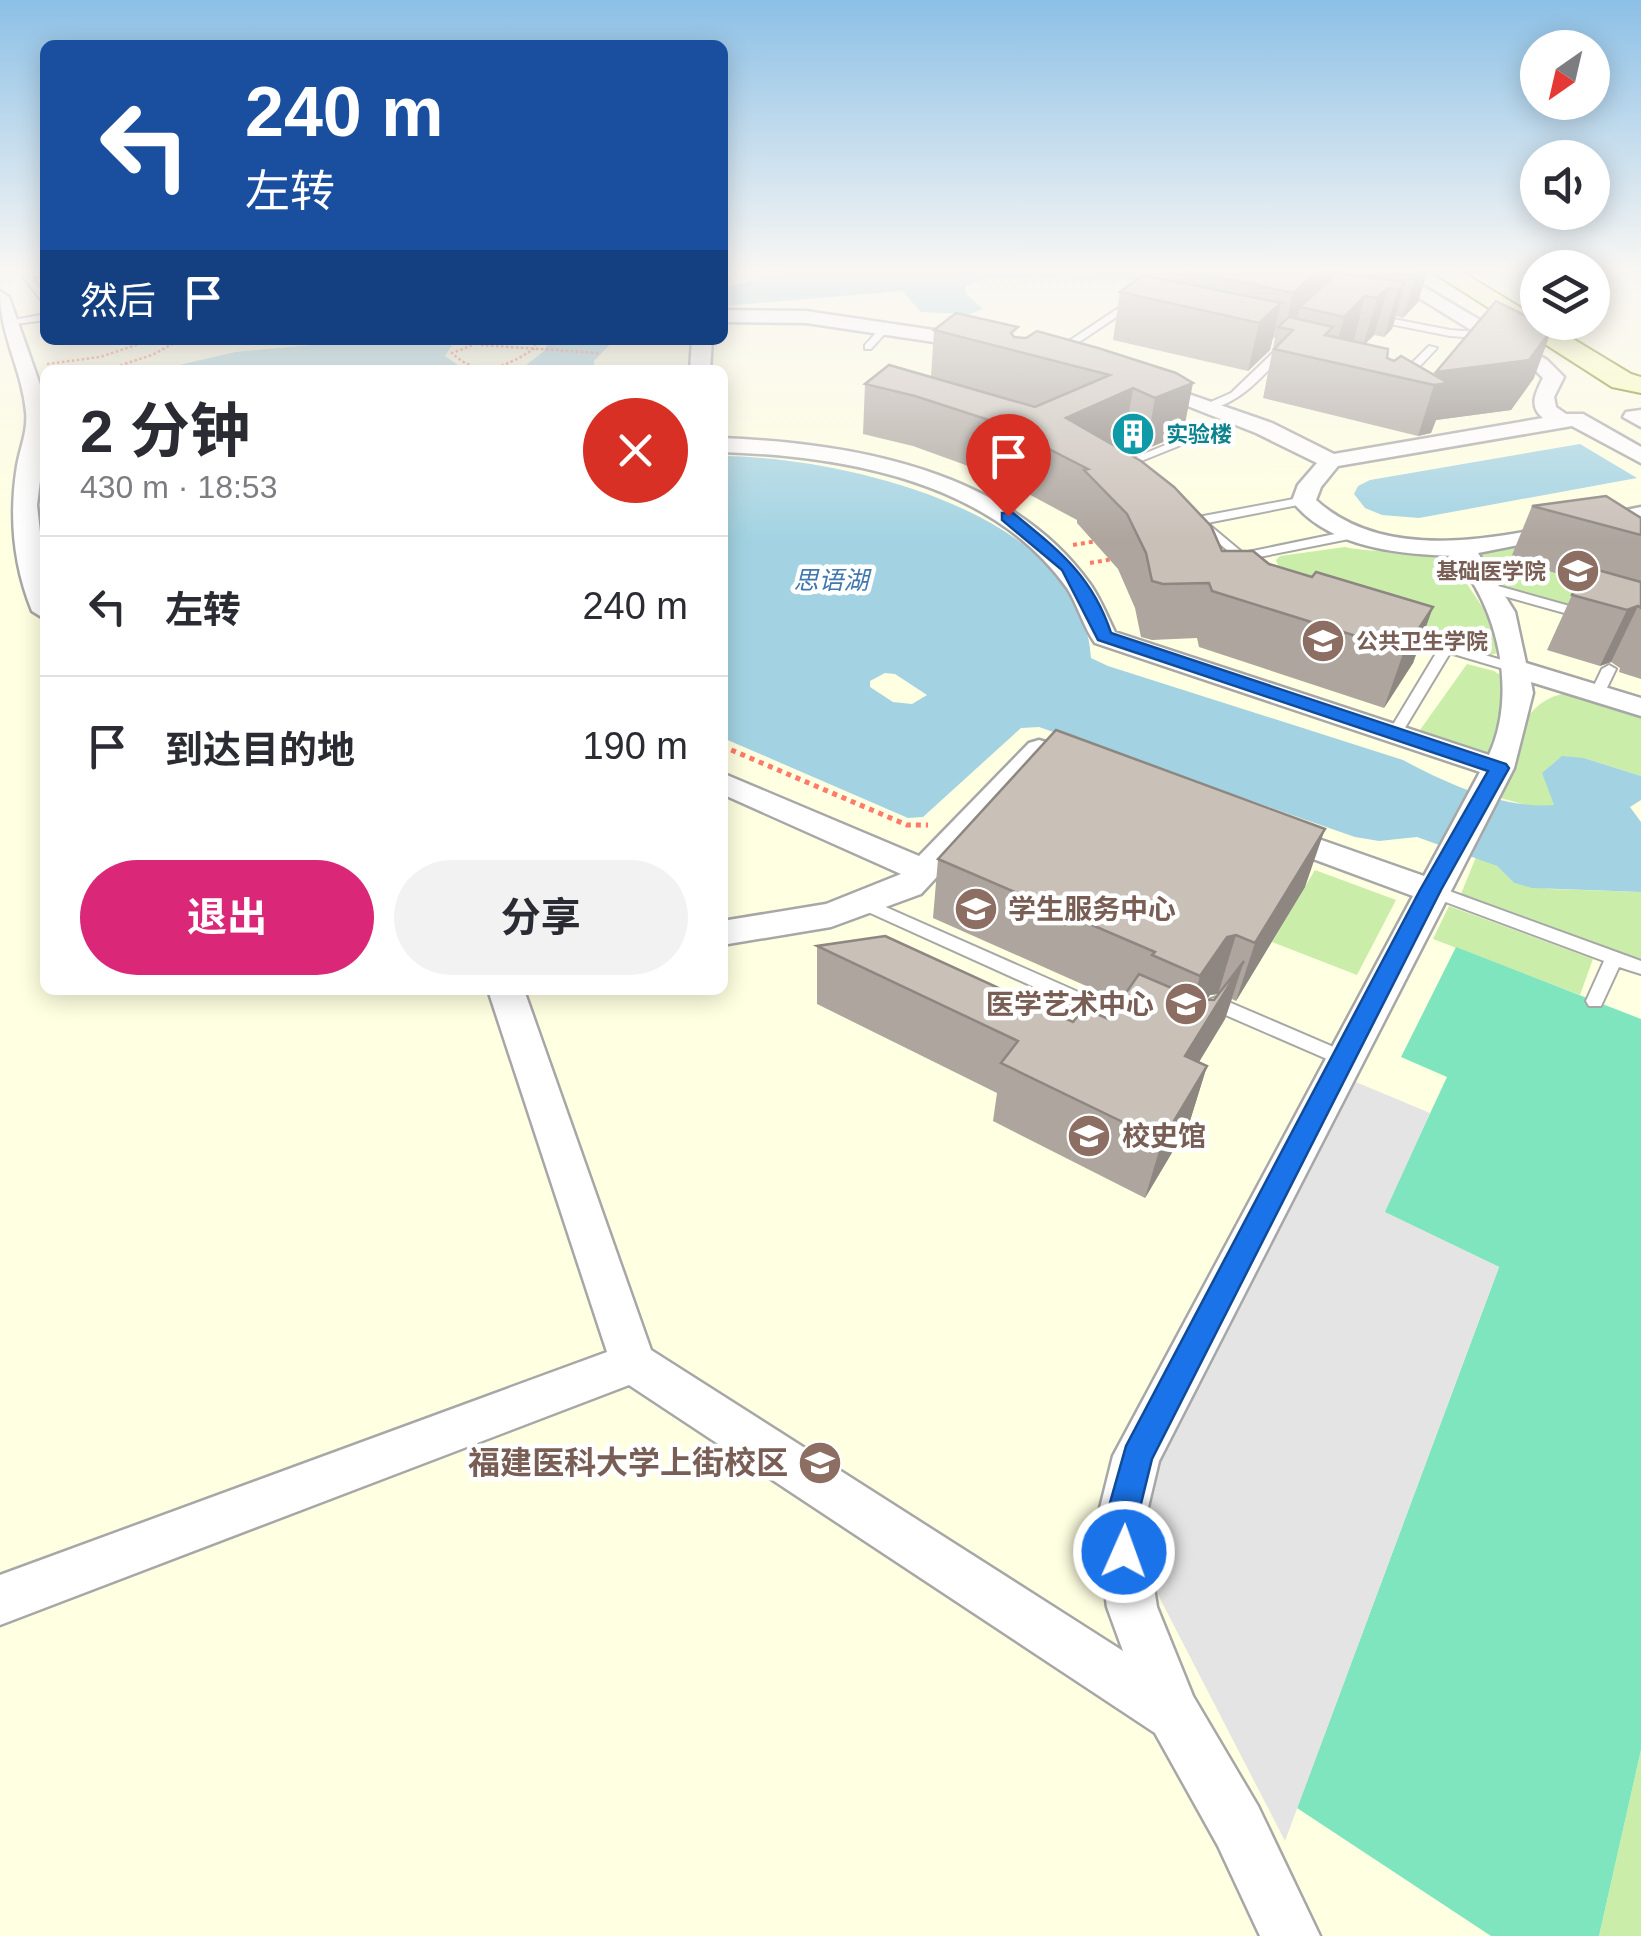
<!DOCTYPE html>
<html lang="zh">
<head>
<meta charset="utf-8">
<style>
	body { margin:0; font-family:Arial,"Noto Sans SC",sans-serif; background:#f2f2f3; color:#2b2b33; height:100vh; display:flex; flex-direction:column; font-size:38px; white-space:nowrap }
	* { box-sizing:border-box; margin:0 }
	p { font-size:32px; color:#7c7c81 }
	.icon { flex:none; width:55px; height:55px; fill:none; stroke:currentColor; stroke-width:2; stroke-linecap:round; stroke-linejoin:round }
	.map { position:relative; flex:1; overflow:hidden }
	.details { position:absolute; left:40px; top:365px; width:688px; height:630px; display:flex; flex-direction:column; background:#fff; border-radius:15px; box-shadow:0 5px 25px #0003 }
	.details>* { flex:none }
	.hud { position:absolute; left:40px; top:40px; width:688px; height:305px; border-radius:15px; box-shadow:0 5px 25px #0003; background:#1a4fa0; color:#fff; overflow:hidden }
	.needle { width:65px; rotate:214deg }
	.controls { position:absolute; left:1520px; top:30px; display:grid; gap:20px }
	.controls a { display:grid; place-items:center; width:90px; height:90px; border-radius:50%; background:#fff; box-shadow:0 5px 25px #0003; font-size:50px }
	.pin { position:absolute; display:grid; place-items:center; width:85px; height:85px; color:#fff; margin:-102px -42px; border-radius:50% 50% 50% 0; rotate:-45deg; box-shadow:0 0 10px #0007 }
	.pin .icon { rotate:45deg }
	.me { position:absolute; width:110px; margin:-55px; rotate:2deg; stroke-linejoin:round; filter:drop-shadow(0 0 8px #0008) }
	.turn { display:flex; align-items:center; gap:35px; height:210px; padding:0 40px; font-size:45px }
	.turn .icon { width:130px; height:130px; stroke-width:2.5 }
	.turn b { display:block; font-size:70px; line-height:85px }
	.then { display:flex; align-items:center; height:95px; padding:0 40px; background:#0003; gap:20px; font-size:38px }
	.round { display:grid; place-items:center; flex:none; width:105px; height:105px; border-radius:52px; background:#f2f2f3 }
	.summary { display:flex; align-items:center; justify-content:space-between; height:170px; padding:0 40px }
	h1 { font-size:60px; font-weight:700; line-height:75px }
	.cta { display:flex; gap:20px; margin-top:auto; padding:20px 40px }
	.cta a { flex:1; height:115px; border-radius:60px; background:#db2777; color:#fff; font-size:40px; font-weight:700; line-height:115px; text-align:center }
	.cta a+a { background:#f2f2f3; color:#2b2b33 }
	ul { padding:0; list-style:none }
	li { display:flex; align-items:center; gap:30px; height:140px; padding:0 40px; border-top:2px solid #e1e1e2 }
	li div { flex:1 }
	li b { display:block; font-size:38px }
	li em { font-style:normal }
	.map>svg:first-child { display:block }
</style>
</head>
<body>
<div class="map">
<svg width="1641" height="1936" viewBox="0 0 1641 1936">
	<rect width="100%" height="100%" fill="#f1ede6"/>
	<path fill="#ffffe1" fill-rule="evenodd" d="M0,269H45V340H722L723,269H1537L1538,322H1592L1593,269H1641V1936H0ZM45,370H722V990H45Z"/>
	<path fill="#caeea9" d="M1557,533L1630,594L1618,621L1496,587L1467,551Z
		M1345,547C1374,554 1430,548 1452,565C1461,572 1468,586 1475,596C1487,612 1495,633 1497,653L1485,657L1315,602L1280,570L1276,560L1280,556Z
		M1467,664L1494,671L1511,682L1495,763L1415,737Z
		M1569,693L1641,715V776L1584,758L1555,806L1533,807L1497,797C1511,757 1518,698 1569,693Z
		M1476,857L1497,866L1514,883L1550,889L1641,892V960L1461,894Z
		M1315,870L1396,900L1357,975L1272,942Z
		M1449,906L1593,959L1580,995L1433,939Z
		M1641,1750V1936H1599Z"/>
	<path fill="#7fe5bf" d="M1456,947L1641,1019V1750L1599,1936H1491L1297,1808L1499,1267L1384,1212L1447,1077L1401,1057Z"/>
	<path fill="#e4e4e4" d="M1351,1080L1430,1113L1385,1212L1499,1267L1285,1841L1153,1585L1143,1521L1156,1472Z"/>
	<path fill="#a3d3e2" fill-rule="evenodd" d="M794,269H1227L1145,281L987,278L965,286L966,294L983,309L970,314L921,312L902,291L723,306L722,288Z
		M367,340H474L452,345L445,356L465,370H158L235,352Z
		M550,340H614L594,361V370H520L544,351Z
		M1580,444L1637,478L1419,518L1382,515L1365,508L1354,494L1358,486L1370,480Z
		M723,456C841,457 1083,511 1091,658L1108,666L1403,760C1447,784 1504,809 1554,805L1542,773L1562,756L1584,758L1641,776V800L1630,807L1641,822V892L1532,888L1514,883L1497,866L1417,837L1379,841L1355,837L1039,727L1021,728L923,817L908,818L723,738ZM885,673L895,674L927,695L912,704L893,702L870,687V681Z"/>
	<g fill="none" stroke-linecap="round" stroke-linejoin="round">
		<g stroke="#a7a7a7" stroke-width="4">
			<path id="lane" d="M45,269V275L32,277L45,295V305L22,275Z
				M1135,297L1143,299L1060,355L1051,353Z
				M45,314V320L9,325L4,322Z
				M1373,315L1450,330L1490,333L1495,336L1490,339L1450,336L1370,320L1368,318Z
				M883,325L891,327L871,349H865V345Z
				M1281,345L1289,347C1268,371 1238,408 1204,409V405L1231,393Z
				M1429,346L1437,348L1405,382H1397V378Z
				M1239,415L1244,418L1243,420L1124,468L1114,466Z
				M1304,497L1308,499V503L1207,523L1243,553L1354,530L1360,534L1354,538L1249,559L1244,564L1192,521L1198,517Z
				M1491,584L1591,612L1593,615L1586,619L1486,591V585Z
				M1399,630L1519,665L1521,668L1514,672L1450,653L1400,736H1390L1388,733L1438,650L1394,637V631Z
				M1609,665L1616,669L1604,694L1602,697H1592L1590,694L1602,669Z
				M1430,884L1641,961V974L1619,967L1601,1006H1589L1586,1001L1604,961L1424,894L1422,890L1424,886Z
				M863,897L1137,1018L1140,1023L1137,1028H1125L857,907L855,903Z
				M1217,997L1350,1054L1352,1059L1350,1064L1343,1066L1221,1013L1212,1020L1206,1018L1203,1013L1211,999Z"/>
		</g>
		<g stroke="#a7a7a7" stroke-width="5">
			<path id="street" d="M1372,269H1394L1547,360L1564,377L1554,397L1556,407L1566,414H1583L1641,447V463L1572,426L1338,466L1321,487L1316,500C1400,576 1543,526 1641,507V521L1478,553L1515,612L1526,663L1641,698V716L1531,682L1533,693L1514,768L1159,1461L1144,1524L1157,1607L1193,1696L1258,1806L1320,1936H1260L1218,1846L1155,1733L629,1385L0,1625V1575L607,1352L488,990H524L651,1350L1123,1651L1107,1607L1096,1524L1113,1456L1413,896L1262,840L1257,833L1262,826L1273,823L1424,876L1480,772L1095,643C1083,626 1078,605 1067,588C991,481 844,456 722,452V438C852,443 1009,470 1090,584C1100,598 1107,616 1115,632L1489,755C1518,693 1498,605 1453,556C1398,554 1329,548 1292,501L1298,485L1317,463L1256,433L1137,386L1140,382H1154L1272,423L1334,454L1543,418C1528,406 1536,392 1543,378L1533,368Z
				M0,291L9,297L45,399V440L37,505L45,577V619L32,611C13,564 9,516 17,466C20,448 28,431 26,412C22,368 0,338 0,291Z
				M722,310L806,311L981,337L991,343L981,349L806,323L722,322Z
				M692,340H712L710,370H690Z
				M1641,410V427L1623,417L1626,412Z
				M1039,740L1066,748L1070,754L1066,760H1045L921,894L831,927L722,945V921L826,904L901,874L722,794V773L919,856L1029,743Z"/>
		</g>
		<g stroke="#6f7e00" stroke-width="4">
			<path id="secondary" d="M1428,269H1457L1538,318V322H1545L1631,374L1641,377V393L1612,387Z"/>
		</g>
		<path stroke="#ff7a69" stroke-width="2.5" stroke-dasharray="2.5 2.5" stroke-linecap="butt" d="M722,285L740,269
			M486,340L452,353C479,379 507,367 535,348V340
			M481,345L598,353
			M47,364L100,357L151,340
			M106,370L152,355L180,340"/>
		<path stroke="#ff7a69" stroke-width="4" stroke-dasharray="4 4" stroke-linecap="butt" d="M1073,545L1097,541
			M1090,563L1113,559"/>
		<path stroke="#ff7a69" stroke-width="5" stroke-dasharray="5 5" stroke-linecap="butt" d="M722,746L907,825H928"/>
		<use href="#lane" fill="#fff" fill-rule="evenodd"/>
		<use href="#street" fill="#fff" fill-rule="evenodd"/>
		<use href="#secondary" fill="#fafeb7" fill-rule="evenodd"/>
	</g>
	<path fill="#ada59e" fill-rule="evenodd" d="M1170,269H1428L1418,302L1403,318L1396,316L1392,329L1384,337L1374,335L1365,344L1387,358L1435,376L1436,372L1534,378L1511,410L1436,420L1431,433L1418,436L1263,398L1275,338H1273L1270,350L1248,371L1113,340L1120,292L1168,280Z
		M934,330L1017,337L1176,373L1183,434L1146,449L1125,438L1112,444L1222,551L1312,577L1433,607L1413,663L1384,708L1199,647L1197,638L1152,640L1141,637L1135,608L1118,569L1077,523V520L993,475L913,446L863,434L865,384L931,377Z
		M1532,506L1641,518V679L1619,672L1620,668L1611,662L1600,666L1547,650L1572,595L1580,580L1510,560Z
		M938,859L1305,887L1236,1001L1232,999L1225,1019L1199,1062L1207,1066L1189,1124L1145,1198L993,1121L997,1093L817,1004V946L1073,1022L1108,1019L1120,1001L933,918ZM1218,994L1214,1000L1207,999L1210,995Z"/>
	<path fill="#8d8681" d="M1320,269H1345L1336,305L1300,307L1295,328L1285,329L1293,293Z
		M1419,269H1428L1418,302L1403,318L1417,271Z
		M1405,282L1392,329L1384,337L1398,290Z
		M1388,288L1374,335L1363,346L1377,298Z
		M1365,296L1353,343L1332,362L1344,317Z
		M1281,303L1270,350L1248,371L1259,323Z
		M1552,329L1534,378L1511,410L1436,420L1431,433L1418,436L1434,385H1432L1436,372Z
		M1193,383L1183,434L1146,449L1155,398Z
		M1133,388L1125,438L1074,462L1066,418Z
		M1638,606L1611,662L1600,666L1627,610Z
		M1433,607L1413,663L1384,708L1404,651Z
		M1325,829L1305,887L1236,1001L1255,943Z
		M1236,935L1218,994L1210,995L1184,1034L1200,976L1227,937Z
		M1244,961L1225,1019L1168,1113L1185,1056Z
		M1207,1066L1189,1124L1145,1198L1162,1141Z"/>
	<path fill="#c9c0b8" stroke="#8d8681" stroke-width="2.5" d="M1180,269H1320L1293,293Z
		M1337,273L1405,282L1398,290L1388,288L1377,298L1365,296L1344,317L1300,307Z
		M1143,275L1281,303L1259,323L1120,292Z
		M1496,301L1552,329L1529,360L1436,372Z
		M956,313L1018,327L1011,333L1014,337L1026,338L1037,331L1098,348L1176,373L1193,383L1155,398L1133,388L1066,418L1141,461L1174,487L1211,526L1222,551H1253L1269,564L1312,577L1316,572L1433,607L1404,651L1212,591L1209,583L1163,584L1152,581L1146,553L1127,514L1084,470L1088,469L998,423L915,396L865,384L889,365L1035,407L1110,375L934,330Z
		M1289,317L1333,327L1325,335L1388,349L1387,358L1394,361L1401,356L1448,383L1434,385L1274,349L1293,330L1278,327Z
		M1606,496L1641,518V535L1532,506Z
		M1587,567L1641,582V608L1638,606L1627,610L1572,595Z
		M1056,730L1325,829L1255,943L1236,935L1227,937L1200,976L1152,955L1155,952L938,859Z
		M885,936L1073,1022L1084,1008L1108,1019L1139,974L1197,999L1214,1000L1244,961L1185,1056L1207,1066L1162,1141L1001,1063L1018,1041L817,946Z"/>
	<linearGradient id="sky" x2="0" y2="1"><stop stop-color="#8cc0e6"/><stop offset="0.5" stop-color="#f9f7f4"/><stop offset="1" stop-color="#f9f7f4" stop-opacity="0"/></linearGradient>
	<rect width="1641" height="540" fill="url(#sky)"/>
	<path fill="#1a73e8" stroke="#114b97" stroke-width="2.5" d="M1002,513H1013C1058,550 1092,575 1111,633L1506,764L1509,768L1441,890L1152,1459L1136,1524L1140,1552L1135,1563L1124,1568L1113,1563L1104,1524L1126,1446L1420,890L1488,771L1098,640L1062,570L1002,520Z"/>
	<defs>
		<g id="building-disc" transform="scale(2.25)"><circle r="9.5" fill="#0f9aa8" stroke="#fff"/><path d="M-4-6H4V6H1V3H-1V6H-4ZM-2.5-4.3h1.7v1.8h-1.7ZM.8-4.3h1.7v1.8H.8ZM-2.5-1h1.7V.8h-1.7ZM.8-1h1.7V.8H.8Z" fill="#fff"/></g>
		<g id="university-disc" transform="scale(2.25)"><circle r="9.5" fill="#8d6e63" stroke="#fff"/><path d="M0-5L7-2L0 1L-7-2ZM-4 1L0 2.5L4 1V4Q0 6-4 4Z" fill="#fff"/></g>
	</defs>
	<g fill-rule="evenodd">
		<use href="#building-disc" x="1133" y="434"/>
		<use href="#university-disc" x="1578" y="571"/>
		<use href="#university-disc" x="1323" y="641"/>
		<use href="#university-disc" x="976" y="909"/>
		<use href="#university-disc" x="1186" y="1004"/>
		<use href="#university-disc" x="1089" y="1136"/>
		<use href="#university-disc" x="820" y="1463"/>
	</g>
	<g text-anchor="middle" stroke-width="9" stroke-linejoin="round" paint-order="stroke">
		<g font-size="22" font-weight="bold" fill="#0d838f" stroke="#fff" text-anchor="start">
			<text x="1166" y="442">实验楼</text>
		</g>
		<g font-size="22" font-weight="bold" fill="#785e54" stroke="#fff" text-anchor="end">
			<text x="1546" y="579">基础医学院</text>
			<text x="1356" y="649" text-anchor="start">公共卫生学院</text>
		</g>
		<g font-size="25" font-style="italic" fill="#4178af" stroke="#fff">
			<text x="831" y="589">思语湖</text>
		</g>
		<g font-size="28" font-weight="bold" fill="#785e54" stroke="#fff" text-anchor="start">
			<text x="1008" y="919">学生服务中心</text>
			<text x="1154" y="1014" text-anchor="end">医学艺术中心</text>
			<text x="1122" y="1146">校史馆</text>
		</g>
		<g font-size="32" font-weight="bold" fill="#785e54" stroke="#fff" text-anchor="end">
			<text x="788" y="1474">福建医科大学上街校区</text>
		</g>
	</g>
</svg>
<div class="controls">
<a><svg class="needle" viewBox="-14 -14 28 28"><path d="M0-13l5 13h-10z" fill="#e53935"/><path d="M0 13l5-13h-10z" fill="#7c7c81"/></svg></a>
<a><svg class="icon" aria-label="sound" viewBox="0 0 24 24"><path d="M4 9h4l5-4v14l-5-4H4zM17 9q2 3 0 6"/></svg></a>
<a><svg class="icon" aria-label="layers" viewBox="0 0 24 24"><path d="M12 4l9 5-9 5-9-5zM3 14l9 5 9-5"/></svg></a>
</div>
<div class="pin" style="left:1008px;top:516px;background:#d93025"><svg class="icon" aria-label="arrive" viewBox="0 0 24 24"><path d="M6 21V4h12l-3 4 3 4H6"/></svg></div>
<svg class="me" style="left:1124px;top:1552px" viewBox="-20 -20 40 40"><circle r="17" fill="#1a73e8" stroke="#fff" stroke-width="3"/><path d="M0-11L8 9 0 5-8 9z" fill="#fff"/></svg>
<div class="hud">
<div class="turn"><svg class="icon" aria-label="left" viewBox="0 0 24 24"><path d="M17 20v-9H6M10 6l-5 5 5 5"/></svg><div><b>240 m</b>左转</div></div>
<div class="then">然后<svg class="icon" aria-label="arrive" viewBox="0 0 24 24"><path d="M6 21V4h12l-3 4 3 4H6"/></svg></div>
</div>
<section class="details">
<div class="summary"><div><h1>2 分钟</h1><p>430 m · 18:53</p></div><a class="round" style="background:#d93025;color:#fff"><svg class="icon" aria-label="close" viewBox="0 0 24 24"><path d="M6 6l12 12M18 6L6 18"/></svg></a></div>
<ul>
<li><svg class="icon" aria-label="left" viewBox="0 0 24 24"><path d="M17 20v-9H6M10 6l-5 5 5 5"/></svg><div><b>左转</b></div><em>240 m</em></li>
<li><svg class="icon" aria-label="arrive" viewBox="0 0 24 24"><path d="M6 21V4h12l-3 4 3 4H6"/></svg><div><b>到达目的地</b></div><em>190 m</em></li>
</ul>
<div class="cta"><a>退出</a><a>分享</a></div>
</section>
</div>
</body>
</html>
